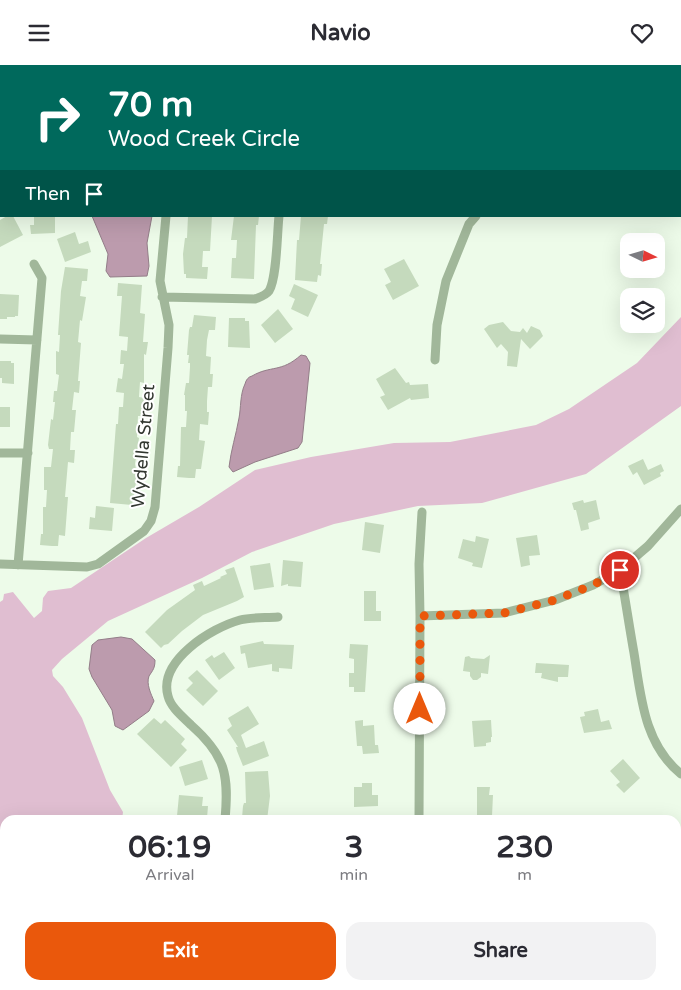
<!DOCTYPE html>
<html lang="en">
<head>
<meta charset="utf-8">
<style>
	body { margin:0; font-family:"Varela Round",sans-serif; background:#f2f2f3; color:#2b2b33; height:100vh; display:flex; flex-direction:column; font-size:19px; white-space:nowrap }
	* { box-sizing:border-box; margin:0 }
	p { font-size:16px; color:#7c7c81 }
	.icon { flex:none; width:28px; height:28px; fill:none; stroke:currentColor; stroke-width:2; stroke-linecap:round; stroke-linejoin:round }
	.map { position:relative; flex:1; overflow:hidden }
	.panel { position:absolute; left:0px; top:750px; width:681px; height:175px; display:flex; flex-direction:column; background:#fff; border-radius:15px 15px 0 0; box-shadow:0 5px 20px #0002 }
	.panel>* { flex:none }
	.banner { position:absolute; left:0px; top:0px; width:681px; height:152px; box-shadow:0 5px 20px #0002; background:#00695c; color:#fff; overflow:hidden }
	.needle { width:32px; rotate:95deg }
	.controls { position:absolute; left:620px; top:168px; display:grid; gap:10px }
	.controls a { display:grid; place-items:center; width:45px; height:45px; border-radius:10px; background:#fff; box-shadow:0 5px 20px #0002; font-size:25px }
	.pin { position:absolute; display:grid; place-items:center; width:42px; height:42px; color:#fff; margin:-21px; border:2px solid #fff; border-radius:50%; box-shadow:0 1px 5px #0007 }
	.me { position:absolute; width:55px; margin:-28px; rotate:0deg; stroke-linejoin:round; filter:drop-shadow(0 0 4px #0008) }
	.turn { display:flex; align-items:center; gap:18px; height:105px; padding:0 25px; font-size:22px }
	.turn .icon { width:65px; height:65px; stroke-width:2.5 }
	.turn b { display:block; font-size:35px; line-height:42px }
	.then { display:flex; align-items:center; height:48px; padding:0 25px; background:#0003; gap:10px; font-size:19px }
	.eta { display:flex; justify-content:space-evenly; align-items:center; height:85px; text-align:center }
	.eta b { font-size:30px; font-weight:800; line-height:35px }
	.action { display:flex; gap:10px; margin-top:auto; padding:10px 25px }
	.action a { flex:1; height:58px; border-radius:15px; background:#ea580c; color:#fff; font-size:20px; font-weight:800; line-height:58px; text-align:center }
	.action a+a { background:#f2f2f3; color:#2b2b33 }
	header { display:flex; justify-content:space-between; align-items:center; height:65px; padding:0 25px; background:#fff; font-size:22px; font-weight:800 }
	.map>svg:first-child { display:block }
</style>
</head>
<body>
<header><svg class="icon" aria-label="menu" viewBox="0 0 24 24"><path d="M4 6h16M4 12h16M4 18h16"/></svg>Navio<svg class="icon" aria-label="heart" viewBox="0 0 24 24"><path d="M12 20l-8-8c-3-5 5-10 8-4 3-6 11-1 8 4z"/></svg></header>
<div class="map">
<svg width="681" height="925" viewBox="0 0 681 925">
	<rect width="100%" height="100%" fill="#edfbe9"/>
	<path fill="#e0bed1" d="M681,252V341L586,409L482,438L418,441L334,459L252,487L202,513L108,556L62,594L52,605L53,611L63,622L82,653L110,725L123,747L122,755H5V838H0V537L3,535L4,529L13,527L34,553L42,546L43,533L48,526L71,523L146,473L199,442L255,405L311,392L394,378L450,377L536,360L569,344L637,298Z"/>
	<path fill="#bc9bad" stroke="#937d88" d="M92,151H152L147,178L149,201L147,211L110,212L106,206L108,189Z
		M301,290L306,291L310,298L302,377L298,383L255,397L233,407L229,402C231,385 236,370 239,353C241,343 240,329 245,319C246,315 248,312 252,311C271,300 281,308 301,290Z
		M121,572L132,574L155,595C155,603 153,605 149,611C146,619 151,629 154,636L149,646L123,665L115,661L112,645L92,612L89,604L92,580L98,575Z
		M0,862L5,863V920H140L139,925H0Z"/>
	<path fill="#c5dabd" d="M7,151H13L23,170L0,182V155Z
		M34,151H55V168L31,169L30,160H34Z
		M188,151H212L210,186H203L202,202H208L207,214L186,213V209H184L183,189L185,173H187Z
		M234,151H259L258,160H256L254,214L231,213L232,193H236L237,175H231Z
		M301,151H328L327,159H324L320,199H322L321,211L318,210L317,217L295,215L297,175H299Z
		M75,167L79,179L88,176L91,187L65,197L57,174Z
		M404,194L419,221L393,235L385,220L391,217L384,204Z
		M65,202L88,204L87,216H82L80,231L86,232L82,256L80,255L78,277L81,278L78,316H80L79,328L74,327L72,345H76L74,367H71L70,385H75L74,398L68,397L65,432H68L65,471L59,470L58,481H52L40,480L41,469H43V442H46L47,425H44V402H51L53,384H49L48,380L51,354L53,355L55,337H53L54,326H57L59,310L56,309V286L59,287L60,270H58L61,226Z
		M118,218L142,220L140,248L145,249L143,277H148L146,290L144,289V318L140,317L139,332L144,333L143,344H141V351H138L137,372L139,373L135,399L136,404V417L132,440L110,438L116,359H118L119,342H123L124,328L116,327L118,313L122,314L124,299H120L121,285L127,286L128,272L119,271L122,231H117Z
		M294,219L318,230L308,252L291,244L295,234L289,231Z
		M0,229L19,230L18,251H15V252H7V254H0Z
		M278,244L293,264L275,278L261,260Z
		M194,250L216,252L215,265H209L207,275L206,291L211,292L210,309H213L212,322H208L207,336V347H209L208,360L200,359L199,375L205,376L201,404H196L195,413H189L177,412L178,401H180L181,362H186L187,346H185V330H184L186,318H189L190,302V298H188L189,290H187L189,265L190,262H192Z
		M229,253H245V256H249L250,283L228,282Z
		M503,257L511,266L520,267L523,263L527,268L531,261L540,265L543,271L530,284L521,274L517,302L507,301L508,287L501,279L497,283L484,264L489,260Z
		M0,296H11V298H14V319L2,318V313H0Z
		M395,303L406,318L409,317L410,320L428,319L429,333L411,335L410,333L388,345L380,332L385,330L376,314Z
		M0,342H10V362H0Z
		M643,394L648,405L661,399L664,406L660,408L661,411L644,420L637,407L633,410L628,401Z
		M583,435L584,438L596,435L600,454L588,458L589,464L581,466L576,445H574L572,438Z
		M96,441L114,443L112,466L89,464L90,452L95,453Z
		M365,457L384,460L380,488L362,485Z
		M537,470L540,490L529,491L530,500L521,502L516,473Z
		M476,471L489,474L482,503L472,501L473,498L458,493L463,474L475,477Z
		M283,495L303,497L301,522L288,521V519L281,521Z
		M270,498L274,522L254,525L250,501Z
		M234,502L244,532L237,536L203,550L182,566L168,579L164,580L161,583L145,567L167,545L195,525L193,520L202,516L204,521L221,513L220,512L227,509L225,505Z
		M364,526H376V546H381V556H364Z
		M263,576L264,579L294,580L292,604L279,603V607L272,606V599L248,603L245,588L241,589L240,581Z
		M350,579L368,580L365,627H354V622H349V608H354V594L349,593Z
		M224,587L235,603L219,615L205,595L212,590L214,593Z
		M490,590L488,609L481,608V612L477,615H473L470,611V607L463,606L465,592L469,591L471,593L484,594Z
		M536,598L569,600L568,612H558V617L541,613L542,608H535Z
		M197,605L218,626L203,641L186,625L193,618L188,613Z
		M248,641L259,659L241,670L246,683L264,676L269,691L243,701L237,686L236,682H238L227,665L232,661L228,653Z
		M598,644L601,657L609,655L612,664L584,668L580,652L585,651L584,647Z
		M154,653L161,659L165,655L185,674L181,679L187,685L171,702L137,669Z
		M363,655V661L374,660L375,680H378L379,688L363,689L362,681H357L355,656Z
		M491,655L492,672H491V677L486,678V681L474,682L472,656Z
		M623,694L640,713L624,728L616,720L620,717L610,706Z
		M202,695L208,714L185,721L179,702Z
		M268,706L270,731L267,755L242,753L243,741L244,738H246L245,707Z
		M362,718H372V730H378V741L354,742V722H362Z
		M477,722H490L489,730H493L492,751H488V754H477Z
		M179,730L203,732L202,741H208L207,753L177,751Z"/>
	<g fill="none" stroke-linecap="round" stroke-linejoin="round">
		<path stroke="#a1b79a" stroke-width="9" d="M680,103H681
			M162,232L255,234C260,232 265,231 269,226C277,213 277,169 279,151
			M0,274L37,275
			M435,295L437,260L446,216L469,159L476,151
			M0,388H28
			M0,499L87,502L98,499L144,466L151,456L155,442L168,283L169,260L160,216L166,151
			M18,500L42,213L34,199
			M620,505C625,532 629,560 634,588C641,632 644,679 681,709
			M420,551L504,548L555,535L593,520L620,505L648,481L681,444
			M225,755C229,710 226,691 191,660C183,652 171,643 168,631C158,596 211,563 240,555C251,552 265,553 278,552
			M419,755L420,551L419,499L422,447
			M676,867L681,869
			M676,896L681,894
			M211,925V920
			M333,925V920
			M583,925L593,920"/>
	</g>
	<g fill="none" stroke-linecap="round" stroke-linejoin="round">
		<path stroke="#ea580c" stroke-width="9" stroke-dasharray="0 16.2" d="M420,644V551L504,548L555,535L593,520L620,505"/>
	</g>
	<g text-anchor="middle" stroke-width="4" stroke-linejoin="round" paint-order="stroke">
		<g font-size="18" fill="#323730" stroke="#fff">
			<text transform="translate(143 381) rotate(-85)" y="6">Wydella Street</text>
		</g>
	</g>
</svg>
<div class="controls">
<a><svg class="needle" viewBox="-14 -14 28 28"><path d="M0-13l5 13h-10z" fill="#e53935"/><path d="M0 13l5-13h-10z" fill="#7c7c81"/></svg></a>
<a><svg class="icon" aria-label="layers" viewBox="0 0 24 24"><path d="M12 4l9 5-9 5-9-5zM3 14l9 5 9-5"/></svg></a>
</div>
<div class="pin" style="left:620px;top:505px;background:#d93025"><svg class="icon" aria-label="arrive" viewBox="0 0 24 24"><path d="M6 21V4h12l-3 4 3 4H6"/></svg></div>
<svg class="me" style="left:420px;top:644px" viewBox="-20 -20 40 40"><circle r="19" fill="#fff"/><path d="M0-13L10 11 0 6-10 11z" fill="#ea580c"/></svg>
<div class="banner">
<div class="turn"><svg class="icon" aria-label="right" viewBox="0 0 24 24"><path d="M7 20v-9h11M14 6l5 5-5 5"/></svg><div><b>70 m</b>Wood Creek Circle</div></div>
<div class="then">Then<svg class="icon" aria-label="arrive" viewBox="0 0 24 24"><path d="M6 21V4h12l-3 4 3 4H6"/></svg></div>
</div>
<section class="panel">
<div class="eta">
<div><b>06:19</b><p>Arrival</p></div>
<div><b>3</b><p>min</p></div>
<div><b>230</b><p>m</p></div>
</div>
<div class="action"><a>Exit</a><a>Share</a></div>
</section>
</div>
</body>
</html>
